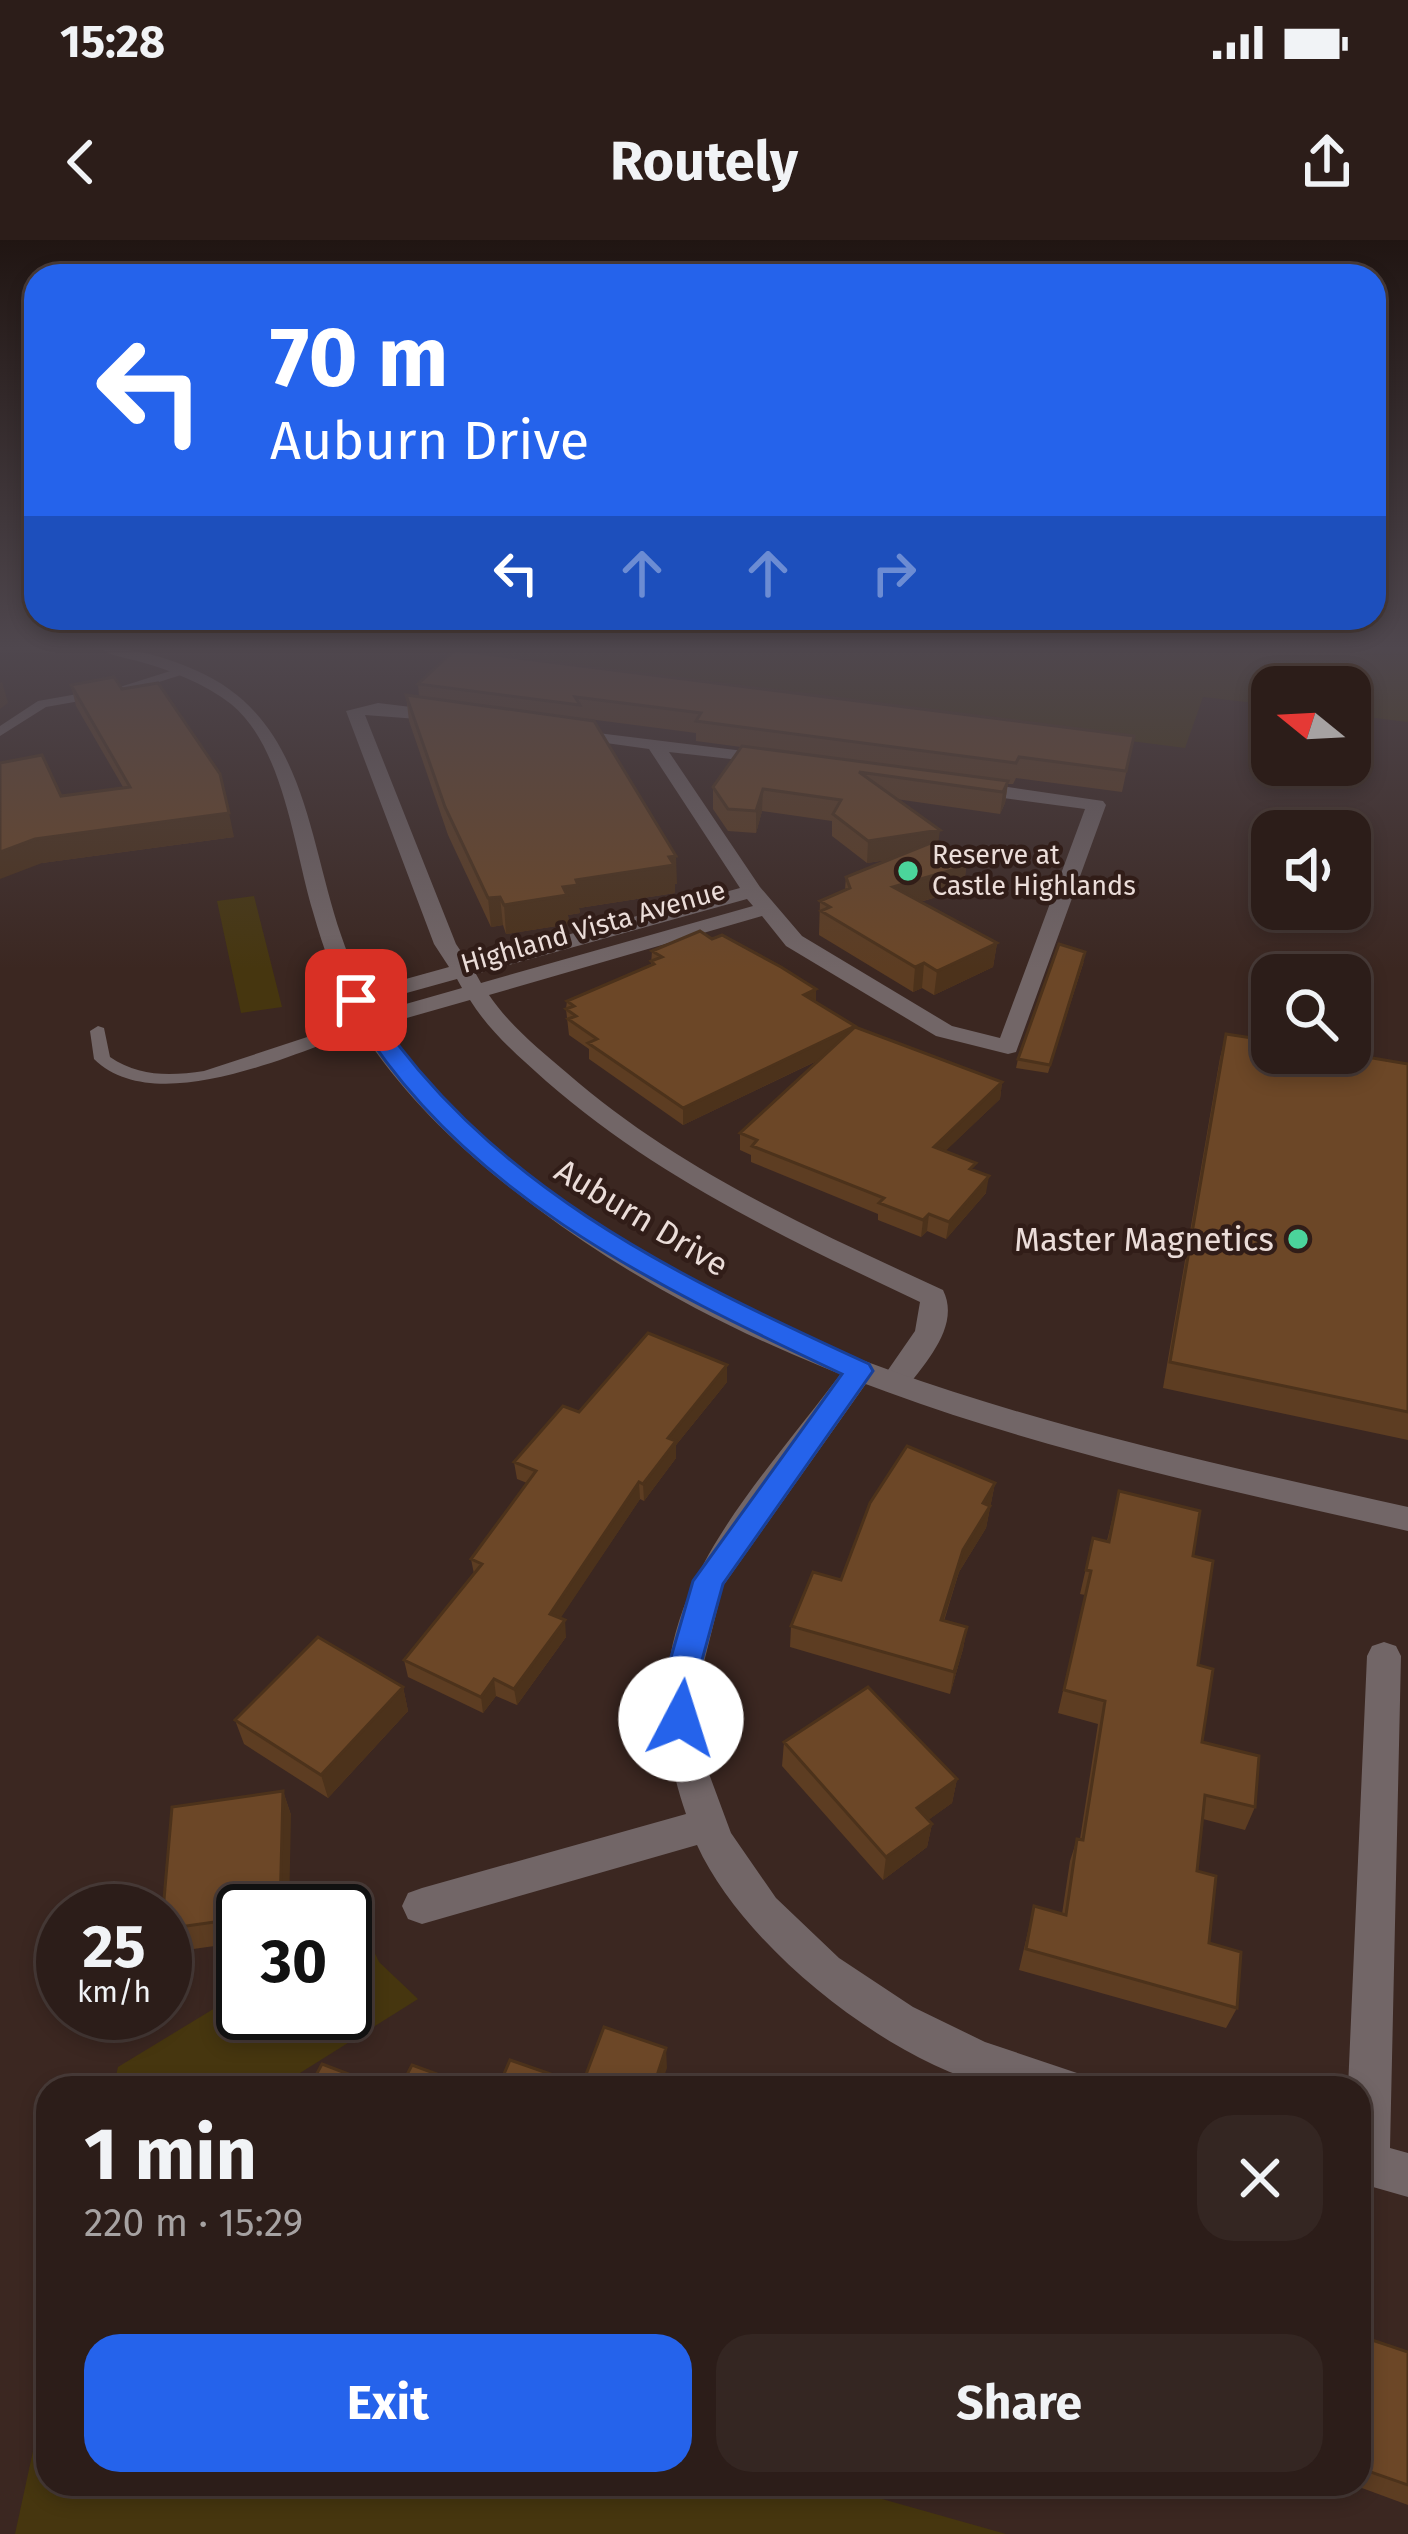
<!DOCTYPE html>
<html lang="en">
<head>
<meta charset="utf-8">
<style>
	body { margin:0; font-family:"Fira Sans",sans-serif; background:#342622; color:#f1f3f6; height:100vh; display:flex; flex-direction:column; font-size:45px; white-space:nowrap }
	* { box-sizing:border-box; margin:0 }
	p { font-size:39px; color:#a6a2a2 }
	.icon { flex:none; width:66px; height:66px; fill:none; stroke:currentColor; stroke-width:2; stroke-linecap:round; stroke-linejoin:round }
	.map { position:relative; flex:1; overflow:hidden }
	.sheet { position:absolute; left:36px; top:1836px; width:1335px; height:420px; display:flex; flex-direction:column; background:#2c1d19; border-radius:36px; box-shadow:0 6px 18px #0003,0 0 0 3px #483b38 }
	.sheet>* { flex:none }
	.hud { position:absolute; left:24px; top:24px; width:1362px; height:366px; border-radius:36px; box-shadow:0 6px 18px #0003,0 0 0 3px #483b38; background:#2563eb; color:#fff; overflow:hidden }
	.needle { width:78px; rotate:288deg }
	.buttons { position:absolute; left:1251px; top:426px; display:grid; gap:24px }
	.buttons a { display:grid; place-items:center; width:120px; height:120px; border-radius:24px; background:#2c1d19; box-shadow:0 6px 18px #0003,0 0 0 3px #483b38; font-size:60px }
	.speed { position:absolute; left:36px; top:1644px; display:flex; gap:24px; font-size:60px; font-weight:700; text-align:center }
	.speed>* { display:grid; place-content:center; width:156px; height:156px; border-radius:50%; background:#2c1d19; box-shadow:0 6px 18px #0003,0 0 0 3px #483b38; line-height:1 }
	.speed small { font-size:30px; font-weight:400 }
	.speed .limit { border:6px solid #111; border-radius:18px; background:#fff; color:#111 }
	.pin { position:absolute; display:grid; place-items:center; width:102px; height:102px; color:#fff; margin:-51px; border-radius:24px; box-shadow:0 6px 18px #0006 }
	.me { position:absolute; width:132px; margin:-66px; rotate:5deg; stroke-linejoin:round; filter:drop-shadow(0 0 9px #0008) }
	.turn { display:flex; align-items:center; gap:42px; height:252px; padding:0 48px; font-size:54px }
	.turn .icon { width:156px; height:156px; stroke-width:2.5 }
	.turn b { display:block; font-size:84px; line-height:102px }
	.lanes { display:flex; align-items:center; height:114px; padding:0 48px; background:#0003; justify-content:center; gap:60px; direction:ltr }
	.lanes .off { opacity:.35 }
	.round { display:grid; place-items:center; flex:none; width:126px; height:126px; border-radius:36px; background:#342622 }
	.headline { display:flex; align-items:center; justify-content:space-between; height:204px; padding:0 48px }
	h1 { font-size:72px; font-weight:700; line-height:90px }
	.cta { display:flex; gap:24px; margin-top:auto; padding:24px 48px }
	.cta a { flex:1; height:138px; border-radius:36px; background:#2563eb; color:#fff; font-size:48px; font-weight:700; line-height:138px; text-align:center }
	.cta a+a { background:#342622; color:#f1f3f6 }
	.status { display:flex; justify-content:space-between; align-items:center; height:84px; padding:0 60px; background:#2c1d19; direction:ltr }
	.status svg { height:33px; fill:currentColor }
	header { display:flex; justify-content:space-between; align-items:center; height:156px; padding:0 48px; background:#2c1d19; font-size:54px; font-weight:700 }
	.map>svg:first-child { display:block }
</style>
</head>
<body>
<div class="status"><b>15:28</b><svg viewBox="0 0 49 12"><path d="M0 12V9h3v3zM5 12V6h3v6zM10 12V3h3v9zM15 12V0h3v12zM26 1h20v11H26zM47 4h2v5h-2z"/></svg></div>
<header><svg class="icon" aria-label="back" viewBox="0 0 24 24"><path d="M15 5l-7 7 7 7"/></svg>Routely<svg class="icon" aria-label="share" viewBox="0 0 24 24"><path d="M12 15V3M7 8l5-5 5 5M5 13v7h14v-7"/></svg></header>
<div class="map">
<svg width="1408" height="2294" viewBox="0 0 1408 2294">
	<rect width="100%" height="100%" fill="#3b2721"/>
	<path fill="#46360f" d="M407,408H1408V482L1350,475V447H1272V465L1203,457L1185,508Z
		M254,656L282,767L241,773L217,661Z
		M360,1681L379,1722L418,1759L276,1848H113L118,1827L243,1751V1773H345V1689Z
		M48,2142V2244H829L1006,2294H15Z"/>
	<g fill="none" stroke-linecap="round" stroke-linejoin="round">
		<path fill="#726667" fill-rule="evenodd" d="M183,427L187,429V433L125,453L46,467L0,496V486L38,461L123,446Z
			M368,777L376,782L374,785C302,810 157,881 94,819L90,791L98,786L104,788L110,817C139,837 171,836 204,831Z"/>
		<path fill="#726667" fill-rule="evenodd" d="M378,463L444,471L453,476L444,481L365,475L456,704L468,722L740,648L649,509L563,497L554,492L557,488L777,515L784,517V525L669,512L760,647L802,696L952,786L1000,798L1085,569L967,553L958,547L967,541L1103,561L1106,565L1016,812L1008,814L936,796L786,706L762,676L489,755C510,786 539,809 567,833C678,930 811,989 943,1050C961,1086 925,1123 905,1150H883L879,1143L915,1091L920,1062C787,999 657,938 546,841C518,816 490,792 470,760L368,789L360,787V777L462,748L457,739L356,767L345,760L348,755L449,727L434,704L346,471ZM747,659L753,666L481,743L476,734Z
			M859,1121L870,1124L874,1131L870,1138L723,1346L700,1438L705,1523L731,1593L776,1658L839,1718L913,1767L985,1802L1077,1833L1083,1848C1055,1848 1019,1853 991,1846C884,1818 743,1706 697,1605L422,1684L408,1679L402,1666L408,1653L422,1648L686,1574C617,1376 740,1270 848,1124Z
			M1384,1402L1396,1406L1401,1416L1390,1908L1408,1913V1957L1359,1943V1848H1348L1367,1416L1372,1406Z"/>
		<path fill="#726667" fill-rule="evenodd" d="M99,408C133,408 164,416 195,430C305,477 307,595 341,695C360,751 387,799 426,843C661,1109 1077,1193 1408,1267V1291C1107,1223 790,1158 538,969C477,924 421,874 376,812C346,770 327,722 313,672C294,609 284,507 231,464C205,444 173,431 141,422C127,418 111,416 99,408Z"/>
	</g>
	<path fill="#5d3d22" d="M418,444L1134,496L1122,552L1016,538L1013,544H1008L1005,563L1000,574L896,559L938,605L966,626L964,649L920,662L997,703L993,727L934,755L922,748L913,752L819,695L820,661L845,650L846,637L887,620L867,623L832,596V581L762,571L756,593L728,591L713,569V547L741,507L696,501V493L581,478L677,644H675V653L579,668L580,673L568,675L569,684L506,694L503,685L491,687L448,595L409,481L406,455L419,457Z
		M71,445L122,449L234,597L42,623L61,556L123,547L76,466Z
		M712,699L816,749V762L855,787L1002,842L1000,859L945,911L975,931L986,953L946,999L927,991L921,997L878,980V974L751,922V915L740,910V893L821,819L683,885L589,819V809L569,795L566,769L567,761L651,725L652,711Z
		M1084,721L1048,833L1016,828L1018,819Z
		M1226,794L1408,824V1200L1163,1148L1220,818Z
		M727,1142L676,1205V1218L644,1261L640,1259L560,1378L566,1397L517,1465L496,1456L483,1473L408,1437L404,1420L474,1334L471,1319L527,1243L517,1239L514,1222L579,1172Z
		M995,1243L986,1288L959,1332L944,1381L967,1387L963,1409L950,1454L790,1407L791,1386L841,1340Z
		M1119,1251L1193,1316L1202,1502L1255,1567L1245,1590L1203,1579L1197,1631L1209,1703L1237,1768L1226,1788L1019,1730L1034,1666L1062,1674L1070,1621L1077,1599H1080L1098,1484L1058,1473L1085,1355L1080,1354L1093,1298L1107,1301Z
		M403,1447L408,1471L328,1558L244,1504L235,1480Z
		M784,1502L957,1539L952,1563L928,1580L932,1584L927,1607L883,1640L782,1526Z
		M283,1551L291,1575L243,1671V1702L172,1712L165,1697V1671Z
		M1369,2099L1408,2112V2265L1351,2244H1359V2104L1363,2105Z
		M1251,2244H1292L1281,2254Z"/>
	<path fill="#4c321b" d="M2,442L8,463L0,469V443Z
		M1008,541L1005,563L1000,574L1003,552Z
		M763,549L762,571L756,593V571Z
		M229,573L234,597L42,623L0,639V612L35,599Z
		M940,590L937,612L867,623L868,601Z
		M676,616L677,644H675V653L579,668L580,673L568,675L569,684L506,694L504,665L563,647L576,640Z
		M966,626L964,649L891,670L893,647Z
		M500,657L503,685L491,687L488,658Z
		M997,703L993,727L934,755L937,731Z
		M924,723L922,748L913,752L915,727Z
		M816,749V765L804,755Z
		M855,786L854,803L683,885V868Z
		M1002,842L1000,859L932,924L934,907Z
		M989,936L986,953L946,999L949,982Z
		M929,974L927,991L921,997L923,980Z
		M727,1125V1142L676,1205V1218L644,1261L643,1244L668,1198Z
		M639,1242L640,1259L552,1391L550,1374Z
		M995,1243L986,1288L959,1332L937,1401L941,1380L963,1310L983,1263Z
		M565,1380L566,1397L517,1465L514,1449Z
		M967,1387L963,1409L950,1454L954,1432Z
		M494,1439L496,1456L483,1473L481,1457Z
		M403,1447L408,1471L328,1558L321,1535Z
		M957,1539L952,1563L913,1591L917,1568Z
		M283,1551L291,1575L289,1671H280Z
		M932,1584L927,1607L883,1640L886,1617Z
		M666,1808L667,1828L660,1848H653Z"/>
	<path fill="#6c4727" stroke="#4c321b" stroke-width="3" d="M455,410L1134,496L1126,531L1019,517L1016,523L696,481L701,473L575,457L580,465L418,444Z
		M114,437L122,449L158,443L220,534L229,573L35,599L0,612V523L42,515L61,556L130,547L71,445Z
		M406,455L594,481L676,616L669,617L674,625L576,640L578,645L563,647L567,655L504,665L500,657L488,658L445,567Z
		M742,506L1008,541L1003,552L859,532L940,590L868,601L833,574L841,560L763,549L756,571L728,569L713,547Z
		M933,602L966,626L893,647L997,703L937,731L924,723L915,727L821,671L830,667L820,661L850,648L846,637Z
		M700,691L712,699L722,695L781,727L816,749L804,755L855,786L683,868L588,803L597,799L568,779L576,776L566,769L574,766L567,761L654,724L651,721L662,717L652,711Z
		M1059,704L1085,712L1050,825L1018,819Z
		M855,787L1002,842L934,907L976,923L970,929L989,936L949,982L929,974L923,980L879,963L884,958L752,906L757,900L740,893Z
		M1226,794L1272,801V813H1343L1408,824V1172L1170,1122Z
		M648,1093L727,1125L668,1198L676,1201L643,1244L639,1242L550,1374L565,1380L514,1449L494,1439L481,1457L404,1420L482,1324L471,1319L536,1231L514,1222L563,1166L579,1172Z
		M907,1206L995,1243L983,1263L990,1266L963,1310L941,1380L967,1387L954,1432L791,1386L813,1332L841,1340L870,1263Z
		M1119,1251L1200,1271L1193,1316L1213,1321L1198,1425L1213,1429L1202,1502L1259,1516L1255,1567L1205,1555L1197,1631L1216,1636L1209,1703L1241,1712L1237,1768L1026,1709L1034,1666L1066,1675L1077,1599L1083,1600L1105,1461L1064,1450L1091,1331L1086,1330L1093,1298L1109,1302Z
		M318,1397L403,1447L321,1535L235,1480Z
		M868,1447L957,1539L917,1568L932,1584L886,1617L784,1502Z
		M283,1551L280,1671H243V1678L165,1689V1671H163L172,1567Z
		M604,1787L666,1808L653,1848H498L510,1820L582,1845Z
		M322,1824L385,1848H309Z
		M412,1825L475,1848H400Z
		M1369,2099L1408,2112V2245L1359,2228V2104L1368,2106Z"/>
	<linearGradient id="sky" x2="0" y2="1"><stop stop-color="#201512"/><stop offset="0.56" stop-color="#4f474e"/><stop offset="1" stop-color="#4f474e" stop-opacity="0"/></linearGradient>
	<rect width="1408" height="729" fill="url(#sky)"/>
	<path fill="#2563eb" stroke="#184099" stroke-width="3" d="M356,753L363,755C485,945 670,1033 869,1124L873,1131L723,1344L699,1431L692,1489L681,1493L669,1489L664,1479L667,1431L693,1341L842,1134C655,1046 451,949 346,760Z"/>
	<g fill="#4bd49b" stroke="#311d18" stroke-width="4.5">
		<circle cx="908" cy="631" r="12"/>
		<circle cx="1298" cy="999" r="12"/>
	</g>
	<g text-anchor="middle" stroke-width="9" stroke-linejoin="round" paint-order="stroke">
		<g font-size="27" fill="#ebddd9" stroke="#311d18" text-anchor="start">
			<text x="932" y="624">Reserve at<tspan x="932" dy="31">Castle Highlands</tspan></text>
		</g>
		<g font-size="27" fill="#ebddd9" stroke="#311d18">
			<text transform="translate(593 687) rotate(-16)" y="9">Highland Vista Avenue</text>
		</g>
		<g font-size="33" fill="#ebddd9" stroke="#311d18">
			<text transform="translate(642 977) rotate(31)" y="12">Auburn Drive</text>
		</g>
		<g font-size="33" fill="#ebddd9" stroke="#311d18" text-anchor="end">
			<text x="1274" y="1011">Master Magnetics</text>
		</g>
	</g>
</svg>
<div class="buttons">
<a><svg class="needle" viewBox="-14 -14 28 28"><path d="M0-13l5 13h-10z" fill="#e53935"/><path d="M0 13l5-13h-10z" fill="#a6a2a2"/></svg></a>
<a><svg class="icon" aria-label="sound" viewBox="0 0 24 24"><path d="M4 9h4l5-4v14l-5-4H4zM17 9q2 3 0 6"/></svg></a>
<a><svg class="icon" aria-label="search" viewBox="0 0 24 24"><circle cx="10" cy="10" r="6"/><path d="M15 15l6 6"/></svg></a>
</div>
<div class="speed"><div>25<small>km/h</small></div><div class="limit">30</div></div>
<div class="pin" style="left:356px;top:760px;background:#d93025"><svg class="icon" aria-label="arrive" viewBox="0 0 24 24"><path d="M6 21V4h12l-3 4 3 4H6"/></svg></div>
<svg class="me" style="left:681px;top:1479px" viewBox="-20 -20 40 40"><circle r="19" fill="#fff"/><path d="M0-13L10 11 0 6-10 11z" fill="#2563eb"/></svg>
<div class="hud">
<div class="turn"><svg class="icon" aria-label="left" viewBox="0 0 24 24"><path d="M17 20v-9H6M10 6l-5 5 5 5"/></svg><div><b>70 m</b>Auburn Drive</div></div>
<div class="lanes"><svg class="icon" aria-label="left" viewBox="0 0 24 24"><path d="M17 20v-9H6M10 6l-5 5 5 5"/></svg><svg class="icon off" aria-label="ahead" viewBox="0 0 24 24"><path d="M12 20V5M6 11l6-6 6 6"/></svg><svg class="icon off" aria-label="ahead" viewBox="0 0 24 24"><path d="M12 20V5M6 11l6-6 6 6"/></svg><svg class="icon off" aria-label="right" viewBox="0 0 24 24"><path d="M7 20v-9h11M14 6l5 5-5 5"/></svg></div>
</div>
<section class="sheet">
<div class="headline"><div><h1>1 min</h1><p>220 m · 15:29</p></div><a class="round"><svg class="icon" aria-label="close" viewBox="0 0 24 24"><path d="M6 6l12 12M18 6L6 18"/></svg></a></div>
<div class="cta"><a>Exit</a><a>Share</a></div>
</section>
</div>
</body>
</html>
